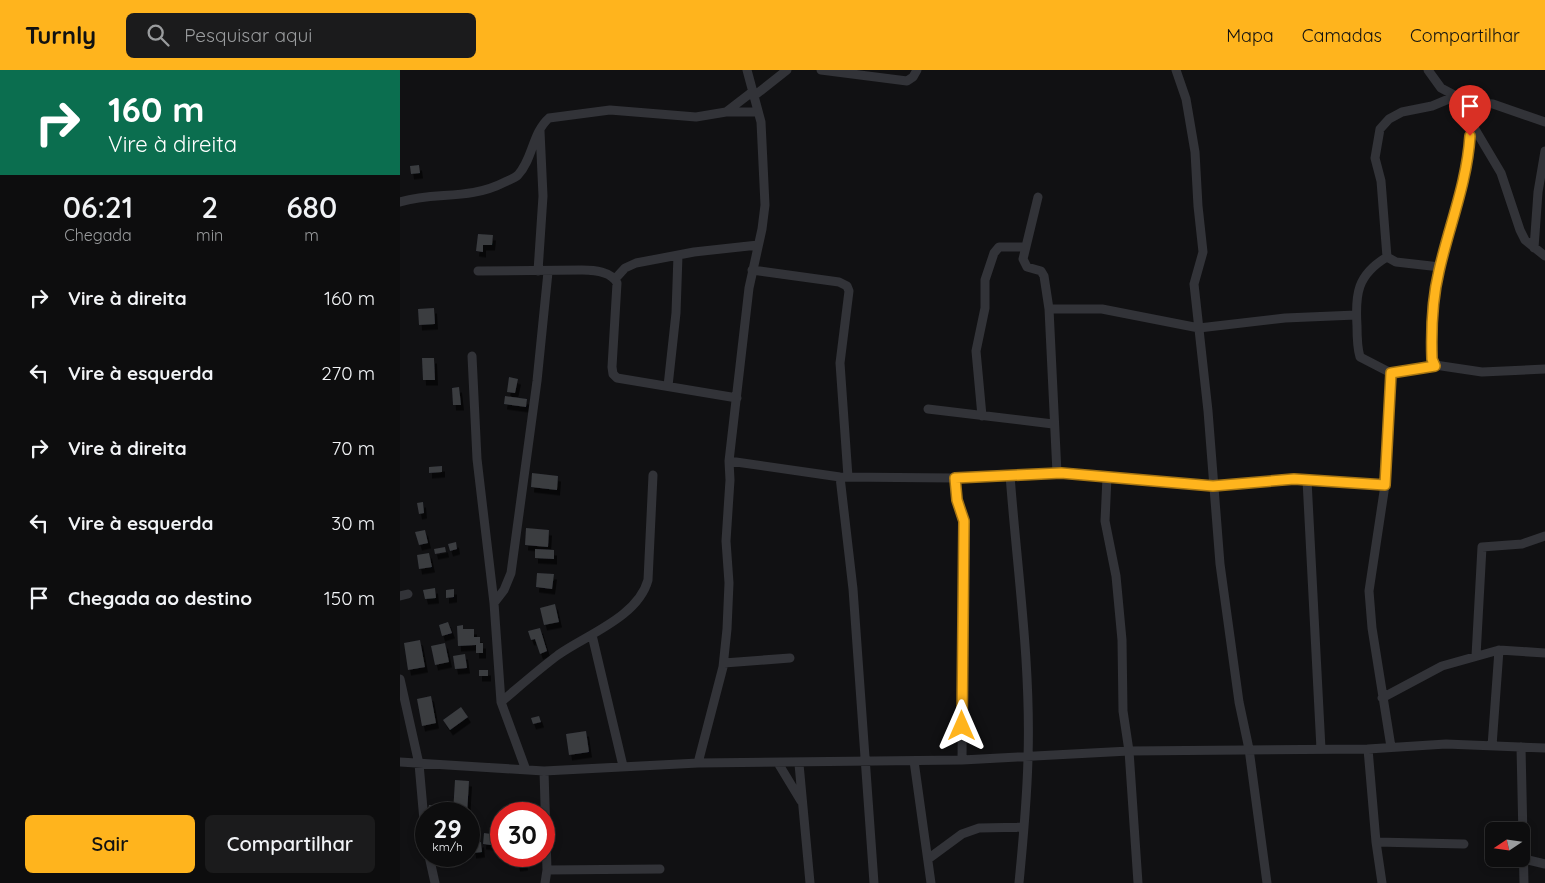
<!DOCTYPE html>
<html lang="pt">
<head>
<meta charset="utf-8">
<style>
	body { margin:0; font-family:Quicksand,sans-serif; background:#1b1b1c; color:#f1f3f6; height:100vh; display:flex; flex-direction:column; font-size:19px; white-space:nowrap }
	* { box-sizing:border-box; margin:0 }
	p { font-size:16px; color:#9a9c9e }
	.icon { flex:none; width:28px; height:28px; fill:none; stroke:currentColor; stroke-width:2; stroke-linecap:round; stroke-linejoin:round }
	.map { position:relative; flex:1; overflow:hidden }
	.drawer { display:flex; flex-direction:column; background:#0d0d0e; width:400px }
	.drawer>* { flex:none }
	.guide { background:#0b6e4f; color:#fff; overflow:hidden }
	.needle { width:32px; rotate:257deg }
	.tools { position:absolute; left:1085px; top:752px; display:grid; gap:10px }
	.tools a { display:grid; place-items:center; width:45px; height:45px; border-radius:8px; background:#0d0d0e; box-shadow:0 2px 8px #0003,0 0 0 1px #2d2d2e; font-size:25px }
	.speed { position:absolute; left:15px; top:732px; display:flex; gap:10px; font-size:25px; font-weight:700; text-align:center }
	.speed>* { display:grid; place-content:center; width:65px; height:65px; border-radius:50%; background:#0d0d0e; box-shadow:0 2px 8px #0003,0 0 0 1px #2d2d2e; line-height:1 }
	.speed small { font-size:12px; font-weight:400 }
	.speed .limit { border:8px solid #d22; background:#fff; color:#111 }
	.pin { position:absolute; display:grid; place-items:center; width:42px; height:42px; color:#fff; margin:-51px -21px; border-radius:50% 50% 50% 0; rotate:-45deg; box-shadow:0 0 5px #0007 }
	.pin .icon { rotate:45deg }
	.me { position:absolute; width:55px; margin:-28px; rotate:0deg; stroke-linejoin:round; filter:drop-shadow(0 0 4px #0008) }
	.turn { display:flex; align-items:center; gap:18px; height:105px; padding:0 25px; font-size:22px }
	.turn .icon { width:65px; height:65px; stroke-width:2.5 }
	.turn b { display:block; font-size:35px; line-height:42px }
	.eta { display:flex; justify-content:space-evenly; align-items:center; height:85px; text-align:center }
	.eta b { font-size:30px; font-weight:600; line-height:35px }
	.button { display:flex; gap:10px; margin-top:auto; padding:10px 25px }
	.button a { flex:1; height:58px; border-radius:8px; background:#ffb41d; color:#111; font-size:20px; font-weight:600; line-height:58px; text-align:center }
	.button a+a { background:#1b1b1c; color:#f1f3f6 }
	ul { padding:0; list-style:none }
	li { display:flex; align-items:center; gap:15px; height:75px; padding:0 25px }
	li div { flex:1 }
	li b { display:block; font-size:19px }
	li em { font-style:normal }
	header { display:flex; align-items:center; gap:30px; box-sizing:border-box; height:70px; padding:0 25px; background:#ffb41d; color:#111 }
	header strong { font-size:24px }
	nav { display:flex; gap:28px; margin-inline-start:auto; font-size:18px }
	.search { width:350px; height:45px; background:#1b1b1c; display:flex; align-items:center; gap:12px; box-sizing:border-box; padding:0 18px; border-radius:8px; color:#9a9c9e; font-size:19px }
	main { display:flex; flex:1; min-height:0 }
	.map>svg:first-child { display:block }
</style>
</head>
<body>
<header>
<strong>Turnly</strong>
<div class="search"><svg class="icon" aria-label="search" viewBox="0 0 24 24"><circle cx="10" cy="10" r="6"/><path d="M15 15l6 6"/></svg>Pesquisar aqui</div>
<nav><a>Mapa</a><a>Camadas</a><a>Compartilhar</a></nav>
</header>
<main>
<section class="drawer">
<div class="guide">
<div class="turn"><svg class="icon" aria-label="right" viewBox="0 0 24 24"><path d="M7 20v-9h11M14 6l5 5-5 5"/></svg><div><b>160 m</b>Vire à direita</div></div>
</div>
<div class="eta">
<div><b>06:21</b><p>Chegada</p></div>
<div><b>2</b><p>min</p></div>
<div><b>680</b><p>m</p></div>
</div>
<ul>
<li><svg class="icon" aria-label="right" viewBox="0 0 24 24"><path d="M7 20v-9h11M14 6l5 5-5 5"/></svg><div><b>Vire à direita</b></div><em>160 m</em></li>
<li><svg class="icon" aria-label="left" viewBox="0 0 24 24"><path d="M17 20v-9H6M10 6l-5 5 5 5"/></svg><div><b>Vire à esquerda</b></div><em>270 m</em></li>
<li><svg class="icon" aria-label="right" viewBox="0 0 24 24"><path d="M7 20v-9h11M14 6l5 5-5 5"/></svg><div><b>Vire à direita</b></div><em>70 m</em></li>
<li><svg class="icon" aria-label="left" viewBox="0 0 24 24"><path d="M17 20v-9H6M10 6l-5 5 5 5"/></svg><div><b>Vire à esquerda</b></div><em>30 m</em></li>
<li><svg class="icon" aria-label="arrive" viewBox="0 0 24 24"><path d="M6 21V4h12l-3 4 3 4H6"/></svg><div><b>Chegada ao destino</b></div><em>150 m</em></li>
</ul>
<div class="button"><a>Sair</a><a>Compartilhar</a></div>
</section>
<div class="map">
<svg width="1145" height="813" viewBox="0 0 1145 813">
	<defs>
		<filter id="shadow"><feDropShadow dx="3" dy="5.5" stdDeviation="0" flood-color="#0009"/></filter>
	</defs>
	<rect width="100%" height="100%" fill="#111113"/>
	<path fill="#3a3c41" filter="url(#shadow)" d="M19,95L20,103L11,104L10,96Z
		M78,164L93,165L92,175H83V182L76,181Z
		M34,238L35,254L19,255L18,239Z
		M22,288H34L35,310H23Z
		M109,307L118,309L115,323L107,322Z
		M59,317L61,335H53L52,318Z
		M105,326L127,329L126,337L104,334Z
		M42,396V402L29,403V397Z
		M132,403L158,406L157,420L131,417Z
		M23,432L24,443L19,444L17,433Z
		M126,458L149,460L148,477L125,475Z
		M25,460L28,473L19,475L15,462Z
		M56,472L57,479L50,481L48,474Z
		M45,477L46,482L35,484L34,479Z
		M135,479L154,480V489L135,488Z
		M29,483L32,497L19,499L17,485Z
		M137,503L154,504L152,519L136,517Z
		M35,518L36,528L25,529L23,520Z
		M54,519V527L46,528V520Z
		M155,534L159,552L144,555L140,538Z
		M48,552L52,563L42,566L39,555Z
		M63,555V559H74V567H80V573H83V583H76V575L58,576L57,556Z
		M140,558L147,581L140,584L135,569L131,570L128,561Z
		M20,570L25,597L8,600L4,573Z
		M45,573L49,592L35,595L31,576Z
		M65,584L67,598L55,599L53,586Z
		M79,600H88V606H79Z
		M31,626L36,653L22,656L17,629Z
		M61,637L68,647L50,660L43,650Z
		M139,646L141,652L133,654L131,648Z
		M186,661L189,682L169,685L166,664Z
		M55,710L69,711L67,744L53,743Z
		M29,735L42,736L41,743L28,741Z
		M123,735L129,737L127,744L121,743Z
		M84,763L91,764V775L83,774Z
		M81,772L82,782L73,783L72,773Z
		M124,789L125,795L117,796L116,790Z"/>
	<g fill="none" stroke-linecap="round" stroke-linejoin="round">
		<path stroke="#323338" stroke-width="9" d="M421,0L507,11L513,7L517,0
			M776,0L786,29L795,82L798,136L803,182L794,214L808,341L820,494L839,632L849,679L867,813
			M1028,0L1041,18L1056,26L1070,32L1093,34L1145,52
			M354,26L387,0
			M1070,32L1066,44L1101,103L1120,160L1125,170L1145,186
			M326,42L352,22
			M638,127L623,189L627,197L641,201L644,206L649,239L657,403
			M0,132C35,121 68,131 105,112C109,110 115,108 118,105C133,89 132,63 149,48L210,40L296,47L326,42H358
			M1134,178L1138,122L1145,81
			M987,187C957,205 955,224 957,256C957,266 957,277 960,287L991,303L985,415L969,521L972,558L991,677
			M1040,197L996,192L987,187L981,111L975,88L980,59L989,49L1002,42L1032,36L1056,26
			M352,200L439,212L447,216L449,221L440,293L448,407
			M78,201L182,200C194,200 211,201 217,213L212,297L213,304L217,308L337,328
			M138,201L143,126L140,61
			M215,209L225,198L236,193L294,182L358,175
			M649,239H702L799,258L885,248L956,245
			M72,286L77,389L94,533L101,632L126,700
			M1035,295L1032,289V237L1038,201L1065,103L1071,55
			M991,303L1035,295L1082,302L1145,299
			M268,316L276,243L278,185
			M528,339L653,354
			M582,346L576,281L585,238V210L594,183L599,177H626
			M329,391L440,407L555,408L661,403L813,416L894,409L985,415
			M610,405C617,499 631,593 628,688C627,730 623,772 619,813
			M440,407L453,519L474,813
			M707,407L705,451L716,506L722,570L723,641L729,681L738,813
			M555,408L557,430L564,451L562,690
			M907,410L921,679
			M0,526L8,524
			M94,533L104,520L111,503L137,311L148,202
			M192,565L223,696
			M1076,586L1082,477L1122,474L1145,466
			M324,593L390,588
			M0,609L19,694L26,773
			M982,628L1042,596L1099,580L1145,583
			M101,632C120,616 138,600 158,585C186,565 238,547 248,510L253,405
			M1092,676L1099,580
			M1121,677L1124,813
			M968,679L976,772L982,813
			M514,691L531,813
			M0,692L144,701L298,693L562,690L729,681L968,679L1046,674L1145,678
			M298,693L323,597L327,559L329,513L326,471L330,410L329,391L349,218L362,159L365,135L361,52L347,0
			M378,693L401,731
			M399,694L410,813
			M144,701L147,800L145,813
			M976,772L1064,774
			M29,786L35,813
			M528,789L562,764L579,758L624,757
			M1124,789L1145,794
			M147,800L260,799"/>
	</g>
	<g fill="none" stroke-linecap="round" stroke-linejoin="round">
		<g stroke="#a67513" stroke-width="12">
			<path id="route" d="M562,656L564,451L557,430L555,408L661,403L813,416L894,409L985,415L991,303L1035,296L1032,289C1031,259 1032,230 1039,201C1049,156 1067,113 1070,66"/>
		</g>
		<use href="#route" stroke="#ffb41d" stroke-width="9"/>
	</g>
</svg>
<div class="tools">
<a><svg class="needle" viewBox="-14 -14 28 28"><path d="M0-13l5 13h-10z" fill="#e53935"/><path d="M0 13l5-13h-10z" fill="#9a9c9e"/></svg></a>
</div>
<div class="speed"><div>29<small>km/h</small></div><div class="limit">30</div></div>
<div class="pin" style="left:1070px;top:66px;background:#d93025"><svg class="icon" aria-label="arrive" viewBox="0 0 24 24"><path d="M6 21V4h12l-3 4 3 4H6"/></svg></div>
<svg class="me" style="left:562px;top:656px" viewBox="-20 -20 40 40"><path d="M0-17L14 15 0 8-14 15z" fill="#ffb41d" stroke="#fff" stroke-width="4"/></svg>
</div>
</main>
</body>
</html>
